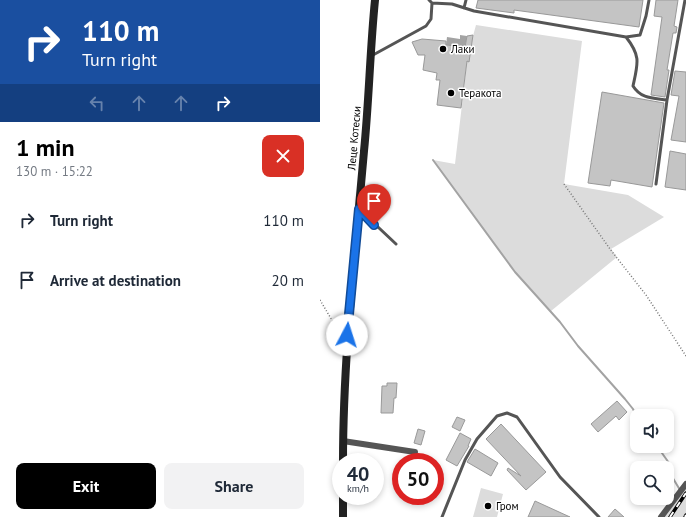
<!DOCTYPE html>
<html lang="en">
<head>
<meta charset="utf-8">
<style>
	body { margin:0; font-family:"PT Sans",sans-serif; background:#f2f2f3; color:#1f2937; height:100vh; display:flex; flex-direction:column; font-size:15px; white-space:nowrap }
	* { box-sizing:border-box; margin:0 }
	p { font-size:13px; color:#747a83 }
	.icon { flex:none; width:22px; height:22px; fill:none; stroke:currentColor; stroke-width:2; stroke-linecap:round; stroke-linejoin:round }
	.map { position:relative; flex:1; overflow:hidden }
	.panel { display:flex; flex-direction:column; background:#fff; width:320px }
	.panel>* { flex:none }
	.guide { background:#1a4fa0; color:#fff; overflow:hidden }
	.controls { position:absolute; left:310px; top:409px; display:grid; gap:8px }
	.controls a { display:grid; place-items:center; width:44px; height:44px; border-radius:8px; background:#fff; box-shadow:0 2px 6px #0003; font-size:20px }
	.speed { position:absolute; left:12px; top:453px; display:flex; gap:8px; font-size:20px; font-weight:700; text-align:center }
	.speed>* { display:grid; place-content:center; width:52px; height:52px; border-radius:50%; background:#fff; box-shadow:0 2px 6px #0003; line-height:1 }
	.speed small { font-size:10px; font-weight:400 }
	.speed .limit { border:6px solid #d22; background:#fff; color:#111 }
	.pin { position:absolute; display:grid; place-items:center; width:34px; height:34px; color:#fff; margin:-41px -17px; border-radius:50% 50% 50% 0; rotate:-45deg; box-shadow:0 0 4px #0007 }
	.pin .icon { rotate:45deg }
	.me { position:absolute; width:44px; margin:-22px; rotate:5deg; stroke-linejoin:round; filter:drop-shadow(0 0 3px #0008) }
	.turn { display:flex; align-items:center; gap:14px; height:84px; padding:0 16px; font-size:18px }
	.turn .icon { width:52px; height:52px; stroke-width:2.5 }
	.turn b { display:block; font-size:28px; line-height:34px }
	.lanes { display:flex; align-items:center; height:38px; padding:0 16px; background:#0003; justify-content:center; gap:20px; direction:ltr }
	.lanes .off { opacity:.35 }
	.round { display:grid; place-items:center; flex:none; width:42px; height:42px; border-radius:8px; background:#f2f2f3 }
	.overview { display:flex; align-items:center; justify-content:space-between; height:68px; padding:0 16px }
	h1 { font-size:24px; font-weight:700; line-height:30px; color:#000 }
	.button { display:flex; gap:8px; margin-top:auto; padding:8px 16px }
	.button a { flex:1; height:46px; border-radius:8px; background:#000; color:#fff; font-size:16px; font-weight:700; line-height:46px; text-align:center }
	.button a+a { background:#f2f2f3; color:#1f2937 }
	ul { padding:0; list-style:none }
	li { display:flex; align-items:center; gap:12px; height:60px; padding:0 16px }
	li div { flex:1 }
	li b { display:block; font-size:15px }
	li em { font-style:normal }
	main { display:flex; flex:1; min-height:0 }
	.map>svg:first-child { display:block }
</style>
</head>
<body>
<main>
<section class="panel">
<div class="guide">
<div class="turn"><svg class="icon" aria-label="right" viewBox="0 0 24 24"><path d="M7 20v-9h11M14 6l5 5-5 5"/></svg><div><b>110 m</b>Turn right</div></div>
<div class="lanes"><svg class="icon off" aria-label="left" viewBox="0 0 24 24"><path d="M17 20v-9H6M10 6l-5 5 5 5"/></svg><svg class="icon off" aria-label="ahead" viewBox="0 0 24 24"><path d="M12 20V5M6 11l6-6 6 6"/></svg><svg class="icon off" aria-label="ahead" viewBox="0 0 24 24"><path d="M12 20V5M6 11l6-6 6 6"/></svg><svg class="icon" aria-label="right" viewBox="0 0 24 24"><path d="M7 20v-9h11M14 6l5 5-5 5"/></svg></div>
</div>
<div class="overview"><div><h1>1 min</h1><p>130 m · 15:22</p></div><a class="round" style="background:#d93025;color:#fff"><svg class="icon" aria-label="close" viewBox="0 0 24 24"><path d="M6 6l12 12M18 6L6 18"/></svg></a></div>
<ul>
<li><svg class="icon" aria-label="right" viewBox="0 0 24 24"><path d="M7 20v-9h11M14 6l5 5-5 5"/></svg><div><b>Turn right</b></div><em>110 m</em></li>
<li><svg class="icon" aria-label="arrive" viewBox="0 0 24 24"><path d="M6 21V4h12l-3 4 3 4H6"/></svg><div><b>Arrive at destination</b></div><em>20 m</em></li>
</ul>
<div class="button"><a>Exit</a><a>Share</a></div>
</section>
<div class="map">
<svg width="366" height="517" viewBox="0 0 366 517">
	<rect width="100%" height="100%" fill="#fff"/>
	<path fill="#dcdcdc" d="M156,25L262,41L244,184L308,195L344,217L291,249L297,257L231,311L195,272L113,160L135,164L147,62C151,50 152,37 156,25Z
		M366,484V515L365,517H341Z
		M161,488L183,494L177,517H153Z"/>
	<path fill="#a3a3a3" d="M140,35L147,36L145,47L126,45L127,37L140,39Z"/>
	<g fill="none" stroke-linecap="round" stroke-linejoin="round">
		<path stroke="#a3a3a3" stroke-width="2" d="M113,160L195,272L240,322L258,346L305,399L313,409L317,417
			M337,446L349,463L351,475L360,490"/>
	</g>
	<path fill="#c4c4c4" stroke="#999" d="M158,0H323L319,27L194,10V13L156,8Z
		M336,0H358L354,26L357,27L356,33H353L347,70H349L345,97L331,95L342,17L334,16Z
		M153,35L149,62L147,61L141,108L117,105L120,80H116L117,73L103,70L105,55H98L92,42L102,39L126,41V45L145,47L147,36Z
		M355,71L366,72V142L351,140L359,96L351,95Z
		M282,92L344,103L332,187L291,180L290,186L268,183Z
		M350,151L366,154V190L345,187Z
		M67,383H77L76,398H74L73,413H61L62,386H67Z
		M297,401L307,412L299,420L296,416L278,432L271,424Z
		M137,417L145,420L140,431L132,427Z
		M181,424L226,472L206,490L187,470L188,468L201,476L166,439Z
		M98,429L105,431L101,445L94,443Z
		M140,433L151,439L148,446H149L137,466L126,460Z
		M155,449L178,463L171,476L147,462Z
		M215,501L250,517H208Z
		M295,509L304,517H288Z"/>
	<g fill="none" stroke-linecap="round" stroke-linejoin="round">
		<path stroke="#777" stroke-width="1.5" stroke-dasharray="1 2" stroke-linecap="butt" d="M244,184L290,249L326,295L366,356
			M0,300L16,327L20,330"/>
		<path stroke="#555" stroke-width="3" d="M112,3L132,4L154,11L306,37L320,35L326,16L329,0
			M144,8L146,0
			M306,37C321,56 318,63 313,86C321,99 333,98 347,100L365,0
			M53,55L106,26L111,19L112,3L109,0
			M336,184L347,100
			M41,211L76,244
			M122,517L145,460L157,439L177,416L187,413L197,417L240,477L279,517"/>
		<path stroke="#555" stroke-width="6" d="M23,441L95,452
			M341,517L366,484"/>
		<path stroke="#222" stroke-width="8" d="M23,462C23,358 35,255 44,151C49,101 50,50 55,0
			M23,496V517"/>
		<g stroke="#000" stroke-width="3.5">
			<path id="rail" d="M350,517L366,493
				M365,517L366,515"/>
		</g>
		<use href="#rail" stroke="#fff" stroke-width="2" stroke-dasharray="6" stroke-linecap="butt"/>
	</g>
	<g fill="none" stroke-linecap="round" stroke-linejoin="round">
		<g stroke="#114b97" stroke-width="10">
			<path id="route" d="M27,335L39,209L54,225"/>
		</g>
		<use href="#route" stroke="#1a73e8" stroke-width="7"/>
	</g>
	<g fill="#000" stroke="#fff" stroke-width="1.5">
		<circle cx="123" cy="49" r="4"/>
		<circle cx="131" cy="93" r="4"/>
		<circle cx="168" cy="506" r="4"/>
	</g>
	<g text-anchor="middle" stroke-width="3" stroke-linejoin="round" paint-order="stroke">
		<g font-size="11" fill="#000" stroke="#fff" text-anchor="start">
			<text x="131" y="53">Лаки</text>
			<text x="139" y="97">Теракота</text>
			<text x="176" y="510">Гром</text>
		</g>
		<g font-size="11" fill="#000" stroke="#fff">
			<text transform="translate(34 138) rotate(-85)" y="4">Леце Котески</text>
		</g>
	</g>
</svg>
<div class="controls">
<a><svg class="icon" aria-label="sound" viewBox="0 0 24 24"><path d="M4 9h4l5-4v14l-5-4H4zM17 9q2 3 0 6"/></svg></a>
<a><svg class="icon" aria-label="search" viewBox="0 0 24 24"><circle cx="10" cy="10" r="6"/><path d="M15 15l6 6"/></svg></a>
</div>
<div class="speed"><div>40<small>km/h</small></div><div class="limit">50</div></div>
<div class="pin" style="left:54px;top:225px;background:#d93025"><svg class="icon" aria-label="arrive" viewBox="0 0 24 24"><path d="M6 21V4h12l-3 4 3 4H6"/></svg></div>
<svg class="me" style="left:27px;top:335px" viewBox="-20 -20 40 40"><circle r="19" fill="#fff"/><path d="M0-13L10 11 0 6-10 11z" fill="#1a73e8"/></svg>
</div>
</main>
</body>
</html>
